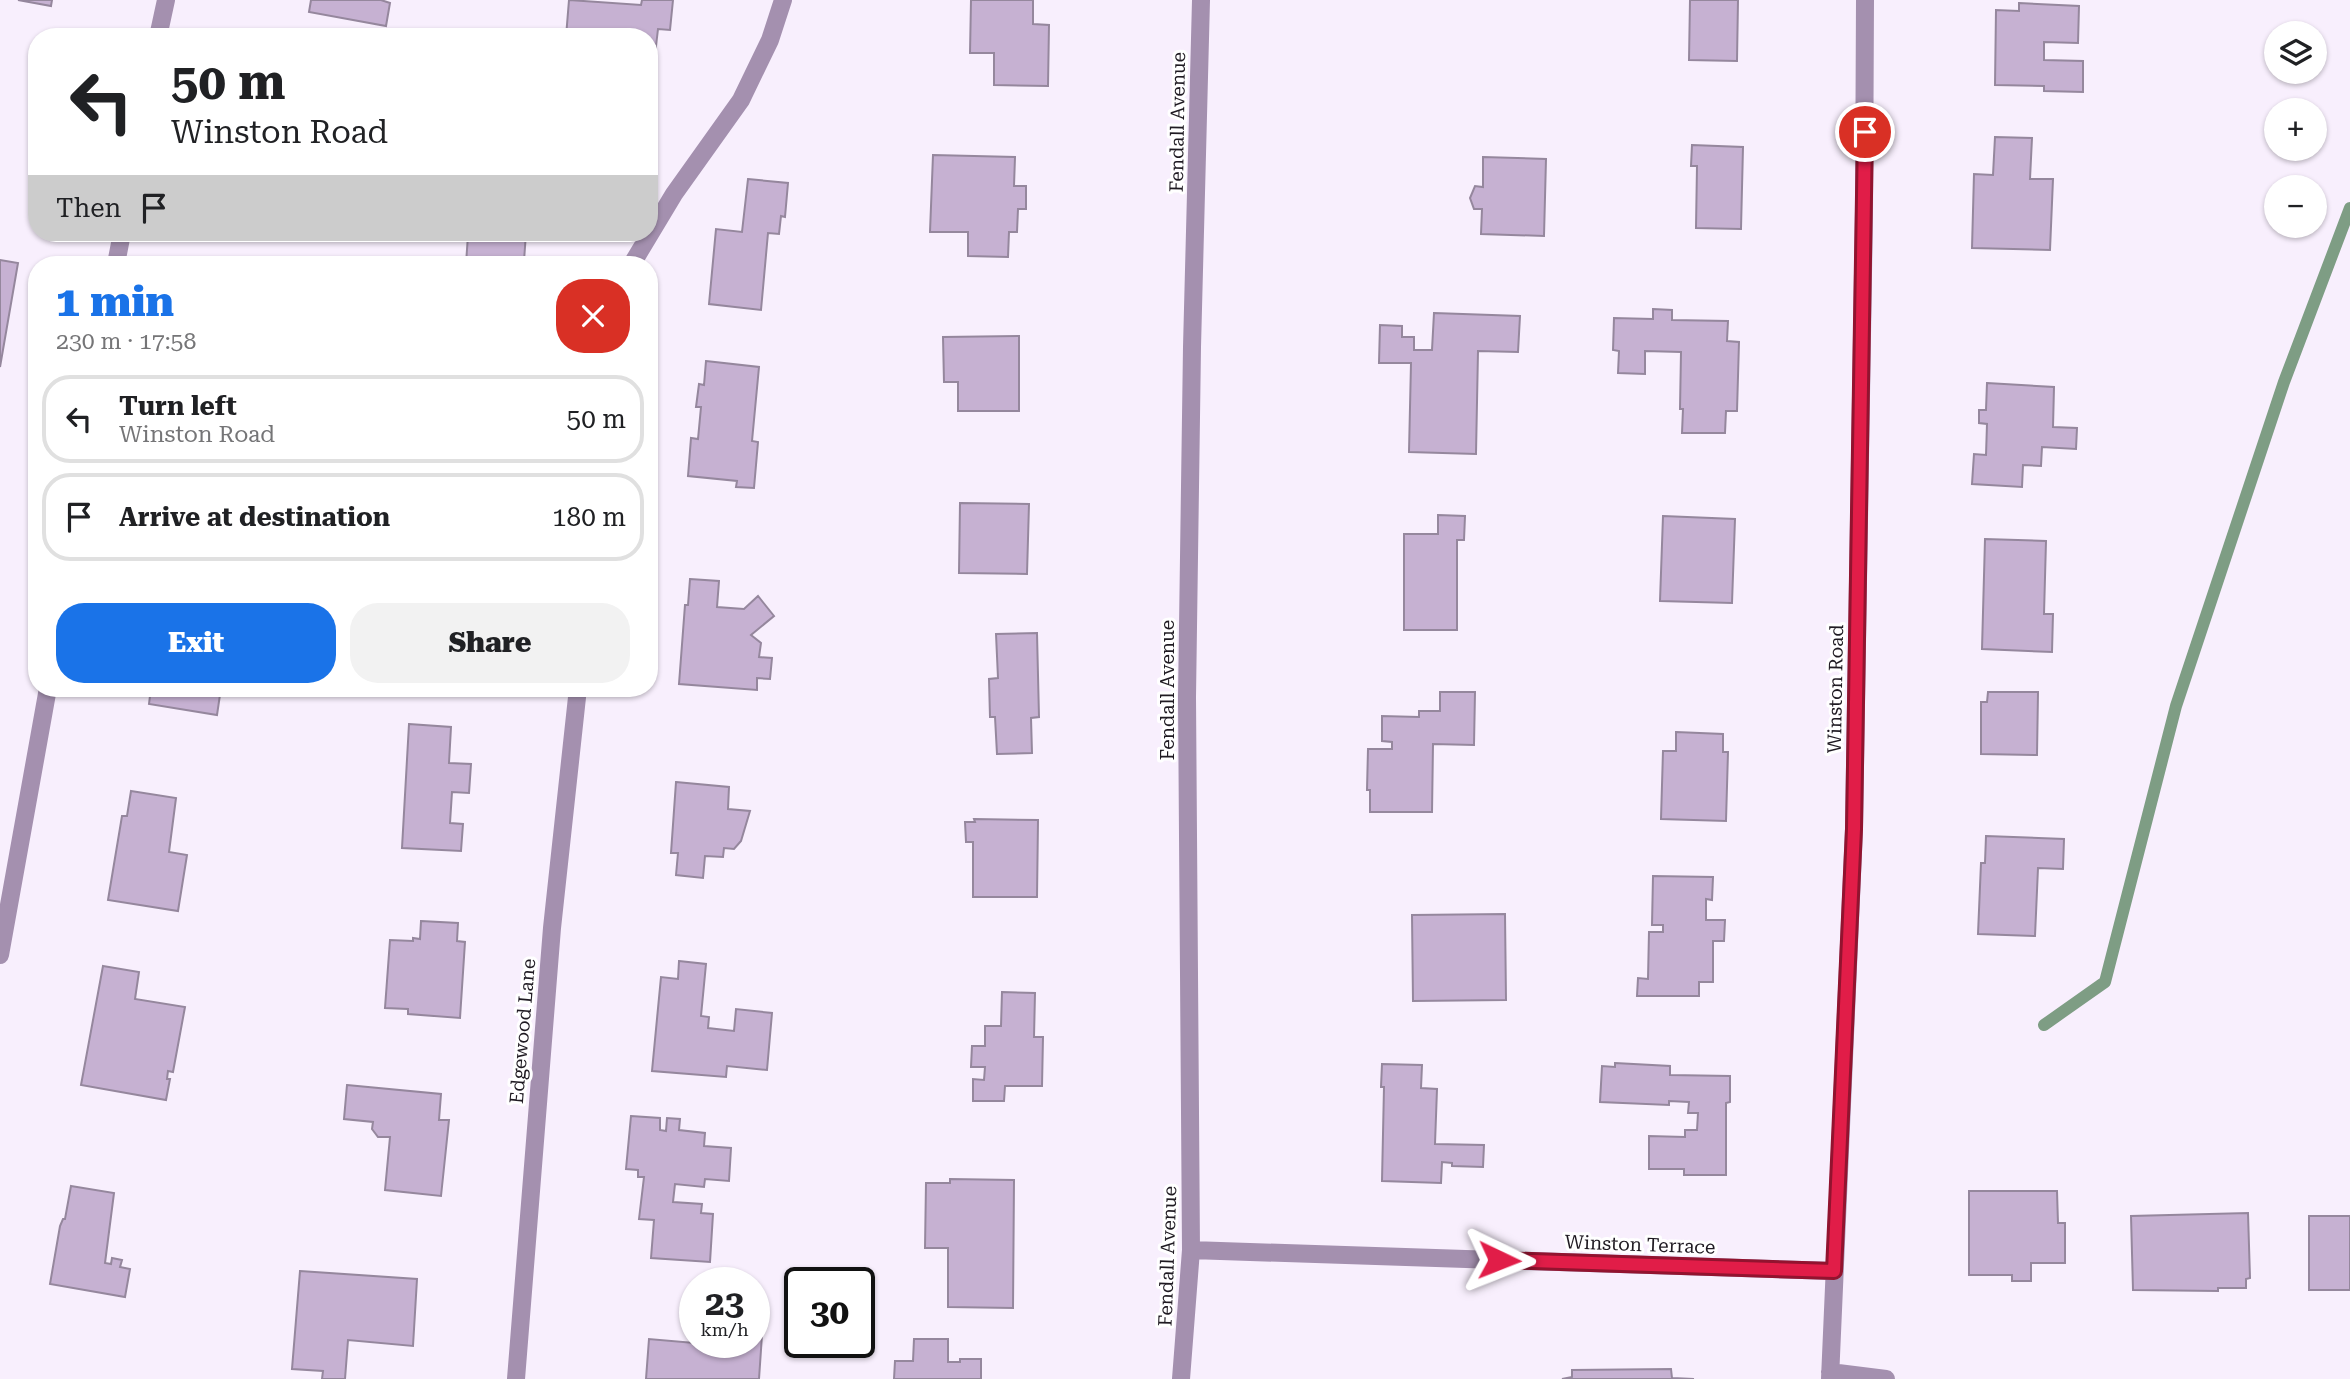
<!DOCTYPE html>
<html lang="en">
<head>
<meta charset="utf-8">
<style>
	body { margin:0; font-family:"Roboto Serif",serif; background:#f2f2f2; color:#202124; height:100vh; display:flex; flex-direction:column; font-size:26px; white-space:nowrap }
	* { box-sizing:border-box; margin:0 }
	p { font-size:23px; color:#757577 }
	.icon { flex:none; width:38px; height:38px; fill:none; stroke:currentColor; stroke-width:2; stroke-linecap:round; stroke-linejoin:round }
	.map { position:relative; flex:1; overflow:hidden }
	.sheet { position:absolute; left:28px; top:256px; width:630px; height:441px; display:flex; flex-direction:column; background:#fff; border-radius:28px; box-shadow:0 2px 5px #0004 }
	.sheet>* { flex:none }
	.top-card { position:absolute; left:28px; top:28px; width:630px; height:214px; border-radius:28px; box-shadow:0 2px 5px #0004; background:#fff; color:#202124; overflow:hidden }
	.fabs { position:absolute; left:2264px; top:21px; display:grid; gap:14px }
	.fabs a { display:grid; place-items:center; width:63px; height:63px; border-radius:50%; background:#fff; box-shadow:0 2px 5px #0004; font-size:35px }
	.speed { position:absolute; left:679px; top:1267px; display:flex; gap:14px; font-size:35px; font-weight:700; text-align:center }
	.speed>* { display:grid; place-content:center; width:91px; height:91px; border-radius:50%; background:#fff; box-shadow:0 2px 5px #0004; line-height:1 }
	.speed small { font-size:18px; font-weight:400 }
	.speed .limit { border:4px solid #111; border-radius:10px; background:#fff; color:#111 }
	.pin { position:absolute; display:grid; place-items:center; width:60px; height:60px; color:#fff; margin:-30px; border:4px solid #fff; border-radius:50%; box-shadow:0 2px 7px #0007 }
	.me { position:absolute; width:77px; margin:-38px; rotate:92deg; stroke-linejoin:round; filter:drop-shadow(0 0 5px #0008) }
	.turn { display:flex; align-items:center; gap:24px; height:147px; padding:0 28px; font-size:32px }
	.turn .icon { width:91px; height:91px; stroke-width:2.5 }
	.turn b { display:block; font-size:49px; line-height:60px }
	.then { display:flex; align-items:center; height:66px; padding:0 28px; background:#0003; gap:14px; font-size:26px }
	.round { display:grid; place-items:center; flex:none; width:74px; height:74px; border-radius:28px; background:#f2f2f2 }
	.summary { display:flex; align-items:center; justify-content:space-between; height:119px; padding:0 28px }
	h1 { font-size:42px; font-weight:800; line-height:52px; color:#1a73e8 }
	.button { display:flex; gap:14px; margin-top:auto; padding:14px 28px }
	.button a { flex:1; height:80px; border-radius:28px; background:#1a73e8; color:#fff; font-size:28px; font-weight:800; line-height:80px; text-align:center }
	.button a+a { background:#f2f2f2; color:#202124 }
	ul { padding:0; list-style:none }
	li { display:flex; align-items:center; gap:21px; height:88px; margin:0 14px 10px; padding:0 14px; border:4px solid #e0e0e0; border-radius:28px }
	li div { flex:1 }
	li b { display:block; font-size:26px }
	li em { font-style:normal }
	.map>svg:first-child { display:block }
</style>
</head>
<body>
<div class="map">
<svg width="2350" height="1379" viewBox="0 0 2350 1379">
	<rect width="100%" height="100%" fill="#f8effd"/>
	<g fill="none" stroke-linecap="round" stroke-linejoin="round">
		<path stroke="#7e9d84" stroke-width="12" d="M2044,1025L2105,982L2176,706L2284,382L2350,208"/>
	</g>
	<path fill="#c6b1d2" stroke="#95879d" stroke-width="2" d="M18,0H52L51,6Z
		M311,0H381L390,3L386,26L309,12Z
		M569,0L641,5L642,0H673L670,30L658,29L653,72L649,71V37H566Z
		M971,0H1033V24L1049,25L1048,86L994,85V53H970Z
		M1690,0H1738L1737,61L1689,60Z
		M2019,3L2079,6L2078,43L2044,42V60L2083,61V92L2044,91V86L1995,85L1996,10L2019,11Z
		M1995,137L2032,138L2030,179H2053L2050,250L1972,248L1974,174L1993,175Z
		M1692,145L1743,147L1741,229L1696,228L1697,166H1691Z
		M933,155L1015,157L1014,186H1026V209H1018L1017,232H1009L1008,257L968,256V232H930Z
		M1483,157L1546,159L1544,236L1481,234L1482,209H1474L1470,198L1475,186L1483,187Z
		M748,179L788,183L785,217L781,216L779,234L768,233L761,310L709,304L716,229L742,232Z
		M494,233H526L524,261L521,264H466L468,235L494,237Z
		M0,260L18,263L0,367Z
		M1653,309L1672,310V320L1728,321L1727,341L1739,342L1737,411H1726L1725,433H1682L1683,409H1680L1681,352L1645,351V374L1618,373L1619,351L1613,350L1614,318L1653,319Z
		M1434,313L1520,316L1518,352L1478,351L1476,454L1409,452L1411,363H1379L1380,325L1402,326V337H1414V350H1432Z
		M1019,336V411H958V382H944L943,337Z
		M706,361L759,367L752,441L758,442L754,488L736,487L737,481L688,476L691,438L698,439L701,407H696L699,384L704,385Z
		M1987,383L2054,387L2053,427L2077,428L2076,449L2042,447L2041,466L2023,465L2022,487L1972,484L1974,454L1986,455L1987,424L1979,423V410H1986Z
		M960,503L1029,504L1027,574L959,573Z
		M1438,515L1465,516L1464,540H1457V630H1404V534H1438Z
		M1663,516L1735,519L1732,603L1660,601Z
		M1985,539L2046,541L2044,614H2053L2052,652L1982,649Z
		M690,579L719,581L717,607L744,609L758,596L774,616L751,635L761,643L759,657L772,658L770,679L757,678V690L679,684L685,605H688Z
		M1037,633L1039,717L1031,718L1032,753L997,754L995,717H990L989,679L998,678L996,634Z
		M151,688H221L217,715L149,704Z
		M1440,692H1475L1474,745L1433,744L1432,812H1370V790H1367L1368,749H1392V742L1382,741V716L1419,717V711H1440Z
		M1988,692H2038L2037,755L1981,754V702H1987Z
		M409,724L451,727L449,763L471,764L469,793L452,792L450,823L463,824L461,851L402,848Z
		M1676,732L1723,734V752H1728L1726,821L1661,819L1663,751H1676Z
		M676,782L729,787L728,809L750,811L741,841L734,849L724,848L723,857L705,856L703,878L676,875L678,853H671Z
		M131,791L176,798L169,852L187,855L178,911L108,900L122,816H127Z
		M974,819L1038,820L1037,897H973V842H966L965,822H975Z
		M1986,836L2064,839L2063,869L2038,868L2035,936L1978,934L1981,863H1985Z
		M1653,876L1713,877L1712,900L1706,899V920H1725L1724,941H1713V982H1699V996H1637L1638,978L1648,979L1649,932H1663V925H1652Z
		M1505,914L1506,1000L1413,1001L1412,915Z
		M421,921L458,923L457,941L465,942L460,1018L408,1014V1009L385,1008L390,940L413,941V938L420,939Z
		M679,961L706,964L701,1016L709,1017L708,1028L734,1031L736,1009L772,1013L767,1070L727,1066L726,1077L652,1071L661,977L678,979Z
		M103,966L139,972L135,999L185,1007L173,1072L168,1071L167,1079H170L166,1100L81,1085Z
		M1002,992L1035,993L1034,1037H1043L1042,1086H1005L1004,1101H973V1079L984,1080L985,1067H971L972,1046H985V1026H1001Z
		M1615,1063L1670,1066V1075L1730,1076V1102L1726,1103V1175H1684V1169H1649V1136L1685,1137V1130H1697L1698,1113H1688L1689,1102L1669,1101V1105L1600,1102L1602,1066L1615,1067Z
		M1382,1064L1422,1065L1421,1088L1437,1089L1435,1144L1484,1145L1483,1167L1452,1166V1163L1442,1162L1441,1183L1382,1181L1384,1087H1381Z
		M347,1085L441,1094L439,1120H449L441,1196L385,1190L390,1137H378L372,1129L373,1122L344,1119Z
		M631,1116L660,1118V1130L666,1131L667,1118L680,1119L679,1130L705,1133L704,1146L731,1148L729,1181L705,1179L704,1187L675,1184L673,1202L702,1204L701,1213L713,1214L710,1262L651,1258L654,1220L639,1219L644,1177H638V1170L626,1169Z
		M950,1179L1014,1180L1013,1308L948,1307V1248H925L926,1183H950Z
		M71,1186L114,1193L105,1263L111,1264L112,1258L122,1260L120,1267L130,1269L125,1297L50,1284L60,1226L63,1219H65Z
		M1969,1191H2057L2058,1223H2065V1263H2031V1281H2012V1275H1969Z
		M2248,1213L2250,1278L2246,1279V1288H2218V1291L2133,1290L2131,1216Z
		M2309,1216H2350V1290H2309Z
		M300,1271L417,1279L413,1346L348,1340L345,1379H322L323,1371L292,1369Z
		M754,1335H762L759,1379H646L649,1339L706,1344L754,1342Z
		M914,1339H948V1362H960V1359H981V1379H894L895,1361H913Z
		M1671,1369L1672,1378L1694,1379H1562L1572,1377V1370Z"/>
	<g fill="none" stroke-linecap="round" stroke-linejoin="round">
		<path stroke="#a490af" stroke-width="18" d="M158,37L166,0
			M116,264L122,233
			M632,264L674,194L741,100L770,40L783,0
			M0,955L48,688
			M1191,1250L1834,1271
			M1830,1372L1886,1379
			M516,1379L552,928L578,688
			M1181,1379L1191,1250L1187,697L1192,347L1201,0
			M1830,1379L1854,829L1864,211L1865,0"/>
	</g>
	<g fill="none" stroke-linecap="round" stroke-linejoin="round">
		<g stroke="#92132f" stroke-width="18">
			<path id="route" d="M1499,1260L1834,1271L1854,829L1865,132"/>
		</g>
		<use href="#route" stroke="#e11d48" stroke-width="12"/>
	</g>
	<g text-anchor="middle" stroke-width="6" stroke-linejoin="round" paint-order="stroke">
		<g font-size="19" fill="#1f1a22" stroke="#fff">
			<text transform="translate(1177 122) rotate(-89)" y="7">Fendall Avenue</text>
			<text transform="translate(1835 689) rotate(-89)" y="7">Winston Road</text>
			<text transform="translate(1167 690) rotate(-90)" y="7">Fendall Avenue</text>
			<text transform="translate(522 1031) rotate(-85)" y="7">Edgewood Lane</text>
			<text transform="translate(1640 1244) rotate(2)" y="7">Winston Terrace</text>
			<text transform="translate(1167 1256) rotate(-88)" y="7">Fendall Avenue</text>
		</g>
	</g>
</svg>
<div class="fabs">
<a><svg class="icon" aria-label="layers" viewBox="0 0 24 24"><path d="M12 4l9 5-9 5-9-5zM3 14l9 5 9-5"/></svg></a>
<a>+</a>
<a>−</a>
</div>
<div class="speed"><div>23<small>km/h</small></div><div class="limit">30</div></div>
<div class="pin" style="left:1865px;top:132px;background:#d93025"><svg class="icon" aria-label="arrive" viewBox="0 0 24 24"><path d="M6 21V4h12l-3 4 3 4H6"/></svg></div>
<svg class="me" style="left:1499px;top:1260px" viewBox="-20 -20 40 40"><path d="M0-17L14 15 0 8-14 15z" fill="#e11d48" stroke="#fff" stroke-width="4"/></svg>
<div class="top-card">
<div class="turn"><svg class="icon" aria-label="left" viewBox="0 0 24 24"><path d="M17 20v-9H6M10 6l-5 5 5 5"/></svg><div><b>50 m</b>Winston Road</div></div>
<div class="then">Then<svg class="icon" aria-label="arrive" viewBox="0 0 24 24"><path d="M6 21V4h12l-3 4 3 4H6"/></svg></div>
</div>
<section class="sheet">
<div class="summary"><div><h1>1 min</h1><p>230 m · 17:58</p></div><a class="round" style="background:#d93025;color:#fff"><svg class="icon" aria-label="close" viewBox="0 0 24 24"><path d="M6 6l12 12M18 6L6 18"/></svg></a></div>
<ul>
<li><svg class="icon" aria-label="left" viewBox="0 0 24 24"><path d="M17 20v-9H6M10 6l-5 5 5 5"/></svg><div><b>Turn left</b><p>Winston Road</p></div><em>50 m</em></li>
<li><svg class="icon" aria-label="arrive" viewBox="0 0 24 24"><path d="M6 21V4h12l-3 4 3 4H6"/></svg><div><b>Arrive at destination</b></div><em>180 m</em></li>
</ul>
<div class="button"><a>Exit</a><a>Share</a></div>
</section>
</div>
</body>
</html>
